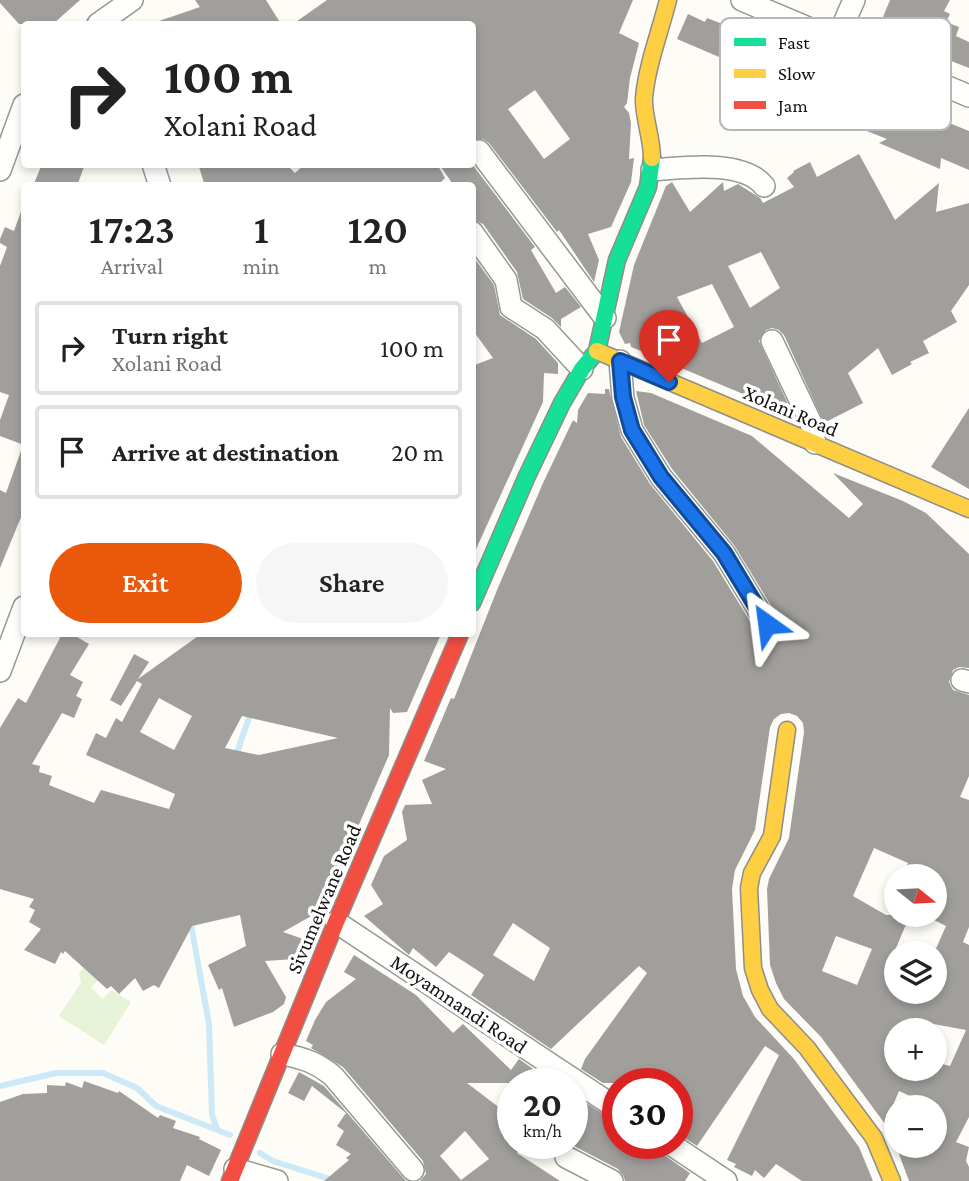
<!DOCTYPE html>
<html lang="en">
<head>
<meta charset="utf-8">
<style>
	body { margin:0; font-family:"Crimson Pro",serif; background:#f6f6f6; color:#222; height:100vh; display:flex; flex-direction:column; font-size:26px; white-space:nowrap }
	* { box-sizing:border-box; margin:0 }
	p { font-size:23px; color:#767676 }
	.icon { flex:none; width:38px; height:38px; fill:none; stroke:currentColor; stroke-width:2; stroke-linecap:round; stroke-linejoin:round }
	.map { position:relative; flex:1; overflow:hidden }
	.details { position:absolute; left:21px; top:182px; width:455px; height:455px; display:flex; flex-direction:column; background:#fff; border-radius:7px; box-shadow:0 4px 10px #0003 }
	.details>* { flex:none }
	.banner { position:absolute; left:21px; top:21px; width:455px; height:147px; border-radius:7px; box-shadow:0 4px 10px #0003; background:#fff; color:#222; overflow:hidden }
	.needle { width:46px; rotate:108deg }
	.buttons { position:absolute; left:884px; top:864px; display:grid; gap:14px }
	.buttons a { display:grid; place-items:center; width:63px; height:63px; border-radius:50%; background:#fff; box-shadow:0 4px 10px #0003; font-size:35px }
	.speed { position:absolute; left:497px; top:1068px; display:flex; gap:14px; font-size:35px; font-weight:700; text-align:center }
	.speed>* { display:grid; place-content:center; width:91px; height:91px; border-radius:50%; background:#fff; box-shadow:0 4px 10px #0003; line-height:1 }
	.speed small { font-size:18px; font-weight:400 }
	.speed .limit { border:10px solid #d22; background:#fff; color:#111 }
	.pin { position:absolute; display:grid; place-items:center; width:60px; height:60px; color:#fff; margin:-72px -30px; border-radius:50% 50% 50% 0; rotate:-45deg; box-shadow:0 0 7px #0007 }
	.pin .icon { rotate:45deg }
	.me { position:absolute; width:77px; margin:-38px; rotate:329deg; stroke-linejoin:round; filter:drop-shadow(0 0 5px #0008) }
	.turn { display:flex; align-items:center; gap:24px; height:147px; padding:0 28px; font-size:32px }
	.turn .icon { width:91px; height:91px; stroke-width:2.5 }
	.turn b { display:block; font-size:49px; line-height:60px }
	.eta { display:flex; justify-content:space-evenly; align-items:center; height:119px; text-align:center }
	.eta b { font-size:42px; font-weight:600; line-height:49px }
	.cta { display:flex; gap:14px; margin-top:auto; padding:14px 28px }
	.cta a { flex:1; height:80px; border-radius:42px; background:#ea580c; color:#fff; font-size:28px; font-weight:600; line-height:80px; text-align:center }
	.cta a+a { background:#f6f6f6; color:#222 }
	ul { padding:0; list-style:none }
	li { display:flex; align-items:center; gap:21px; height:94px; margin:0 14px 10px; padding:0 14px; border:4px solid #e0e0e0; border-radius:7px }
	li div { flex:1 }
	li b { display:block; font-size:26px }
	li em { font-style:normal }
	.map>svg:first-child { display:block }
</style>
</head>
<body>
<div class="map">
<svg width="969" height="1181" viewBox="0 0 969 1181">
	<rect width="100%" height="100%" fill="#fdfcf7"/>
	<path fill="#e7f3d7" d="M84,967L102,976L91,987L102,999L112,990L131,1002L104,1045L59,1016L81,983L79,973Z"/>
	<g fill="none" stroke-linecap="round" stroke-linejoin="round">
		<path stroke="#cde8f7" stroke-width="6" d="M235,758L251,712
			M190,919L209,1024L212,1115L217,1129
			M0,1086L56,1073H103L137,1088L156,1106L230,1135
			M260,1153L273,1161L336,1181"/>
	</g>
	<path fill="#a19f9c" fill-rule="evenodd" d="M0,0H80L53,24H19L0,3Z
		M195,0H266L281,24H157L156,22L200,7Z
		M327,0H633L619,33L639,43L630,78L627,103L624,107L629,113L631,123L629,159L634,158L631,182L611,227L588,234L599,260L594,282L559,230L557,232L489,143L483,139L472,140V24H293ZM535,90L570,139L544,159L508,109Z
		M890,0H950L944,11L950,14L946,22L959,27L956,36L969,42V68L910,45L916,31L883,17Z
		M688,14L705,22L707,18L811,58L852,76L850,80L918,111L922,101L945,111L942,120L969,131V170L941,158L940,169L879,143L887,139L854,126L857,120L768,83L752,91L750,74L732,67L733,63L677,39Z
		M859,154L895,220L939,183L936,212L969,203V285L951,311L957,322L923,341L929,353L910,362L912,364L892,375L878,348L848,373L863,403L824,423L784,335L779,330L772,328L766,330L759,341L793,415L674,365L663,353L659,358L631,347L630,343L625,344L619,332L634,265L666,186L672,182L690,212L723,182L724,191L738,184L760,198L763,203L794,187L787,178L794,172L793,171L810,162L817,177ZM761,252L780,288L750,308L728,266ZM712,284L734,327L702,343L677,297Z
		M42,164H85L77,186H33Z
		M198,164H286L295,173L305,164H437L445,178L437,186H205Z
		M439,164H472L535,247L531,250L556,293L565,287L581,307L561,319V327L552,318L523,299L517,272L483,224L472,219V186H454Z
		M23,206H24V445L0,436V420L9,395L0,392V266L7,247L0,243V239L5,227L14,231Z
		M472,255L494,285L500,315L536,339L558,363V374L544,373L543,402L472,558V366L493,358L472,329Z
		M605,389H609L621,437L650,484L713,561L756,631L761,636L768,637L778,631L780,624L778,617L734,545L672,469L644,425L636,391L651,393L752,436L849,518L863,504L833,473L903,501L926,513L969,554V668L959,667L953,670L949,682L953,690L969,695V776L960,797L969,800V927L963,942L969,945V1117L956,1142L969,1147L966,1161L969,1167V1181H909L896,1146H934V1107L899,1091L885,1124L821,1037L784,999L776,983L770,965L767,889L769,879L789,838L804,732L803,723L797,716L789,713L781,714L774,719L770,727L755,830L735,870L732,889L736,969L743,996L755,1017L794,1059L859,1147L873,1181H802L776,1164L764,1178L755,1170L752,1176L734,1167L736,1164L727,1160L779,1055L765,1046L697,1146L677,1133V1083H603L581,1069L585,1059L647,973L639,966L551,1049L471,995L484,975L477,970L449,952L436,967L413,948L409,955L364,916L383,904L371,885L384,856L407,840L402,812L405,805L432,804L422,780L446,769L424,761L451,698L454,699L497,590L543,483L573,420L577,423L578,410L588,393L605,394ZM874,848L908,863L902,877H934V920L946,926L934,953V992H896V948L910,915H886L853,896ZM513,923L550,948L534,981L493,955ZM836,936L872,949L857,985L822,971ZM928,1023L966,1030L950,1066L934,1062V1069H896V1031H924Z
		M969,408V489L931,467Z
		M22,448L24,449V510L0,568V490L6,493Z
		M62,634H72L89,644L70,675L83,682L76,696L82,699L74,718L62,713L32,764L40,766L39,772L52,776L49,785L94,803L101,790L169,809L175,794L86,755L96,733L106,738L116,718L122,722L142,684L137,681L121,706L110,700L134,654L149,662L138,679L201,634H441L407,712L393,713L390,708L389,755L322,910L283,932L309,941L301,961L295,959L265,961L286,997L284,1004L273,1012L234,1027L222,988L219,990L208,965L246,946L240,915L192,926L159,988L154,985L143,991L135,978L119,994L111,986L107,989L65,951L63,954L61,952L55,964L24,950L41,929L29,922L35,910L29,907L34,899L0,889V728L18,698L26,703ZM159,698L192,716L174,750L140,732ZM242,716L338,738L259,755L225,748Z
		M354,955L416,995L453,1033L463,1024L511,1070L519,1059L553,1083H513L511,1086L508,1083H467L513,1118V1143H524L517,1153L560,1181H420L426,1174L423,1161L343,1067L311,1048L313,1045L306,1041L315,1020L326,1002L356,979L344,972ZM465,1131L489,1159L461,1180L440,1156Z
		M299,1072L324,1086L406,1181H324L349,1160L346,1158L351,1154L336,1145L344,1131L337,1126L346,1113L312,1086L304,1101L288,1093Z
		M84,1081L118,1093L119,1091L158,1118L160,1115L176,1121L173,1128L200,1137L199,1139L221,1150L209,1176L187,1165L180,1181H0V1102L23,1094L47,1093V1085L65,1086L66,1082L82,1088Z
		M572,1094L618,1123V1143H640L664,1155L690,1173L685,1181H625L623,1175L618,1169L572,1145Z"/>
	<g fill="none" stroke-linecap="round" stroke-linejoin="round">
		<g stroke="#979795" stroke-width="24">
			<path id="street" d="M742,0L969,96
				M98,24L132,0
				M836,41L854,0
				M479,151L605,318
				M153,164L160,186
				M0,170L24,105
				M652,170C682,168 743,159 764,186
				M472,232L506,280L511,307L545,329L582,369
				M772,341L811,423L815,443
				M620,361L623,398L632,430L661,477L724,553L767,624
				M0,671L24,607
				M962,680L969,682
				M336,922L618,1109
				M282,1054C303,1058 316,1062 333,1076L413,1170
				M669,1143L726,1181
				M566,1157L612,1181
				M235,1169L277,1181"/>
		</g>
		<g stroke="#8e8d8b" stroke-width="19">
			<path id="fast" d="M472,603L527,476L562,403L582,369L597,351L617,260L648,187L652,158"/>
		</g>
		<g stroke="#8e8d8b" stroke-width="19">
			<path id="slow" d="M652,158C652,138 643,115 644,98C647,65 660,32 668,0
				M597,351L969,509
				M787,730L772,836L752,873L749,888L753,968L760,990L770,1009L807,1048L874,1138L892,1181"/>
		</g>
		<g stroke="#8e8d8b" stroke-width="19">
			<path id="jam" d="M230,1181L336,922L460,634"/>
		</g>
		<use href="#street" stroke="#fffffe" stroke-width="21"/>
		<use href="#fast" stroke="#16e098" stroke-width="16"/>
		<use href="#slow" stroke="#ffcf43" stroke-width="16"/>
		<use href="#jam" stroke="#f24e42" stroke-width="16"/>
	</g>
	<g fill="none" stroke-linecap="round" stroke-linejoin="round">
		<g stroke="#114b97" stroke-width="18">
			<path id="route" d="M669,382L620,361L623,397L632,430L661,477L724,553L767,624"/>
		</g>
		<use href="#route" stroke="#1a73e8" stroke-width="12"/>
	</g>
	<g text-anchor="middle" stroke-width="7" stroke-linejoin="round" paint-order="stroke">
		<g font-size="21" fill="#111" stroke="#fff">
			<text transform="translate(791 411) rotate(23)" y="7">Xolani Road</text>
			<text transform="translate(324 899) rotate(-67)" y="7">Sivumelwane Road</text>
			<text transform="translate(459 1004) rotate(34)" y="7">Moyamnandi Road</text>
		</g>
	</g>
	<rect x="720" y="18" width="231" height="112" rx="10" fill="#fff" stroke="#b8b8b8" stroke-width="2"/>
	<rect x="734" y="38" width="32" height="8" fill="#16e098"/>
	<rect x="734" y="69" width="32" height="9" fill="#ffcf43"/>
	<rect x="734" y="101" width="32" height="8" fill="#f24e42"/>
	<g font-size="19" fill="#111">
		<text x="778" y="49">Fast</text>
		<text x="778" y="80">Slow</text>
		<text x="778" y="112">Jam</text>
	</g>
</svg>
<div class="buttons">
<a><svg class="needle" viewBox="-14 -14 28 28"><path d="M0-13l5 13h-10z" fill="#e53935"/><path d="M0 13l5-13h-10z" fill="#767676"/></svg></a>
<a><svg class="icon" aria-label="layers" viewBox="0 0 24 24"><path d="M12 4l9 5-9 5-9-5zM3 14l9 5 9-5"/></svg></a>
<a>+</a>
<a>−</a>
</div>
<div class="speed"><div>20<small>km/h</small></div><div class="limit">30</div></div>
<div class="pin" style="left:669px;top:382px;background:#d93025"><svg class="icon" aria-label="arrive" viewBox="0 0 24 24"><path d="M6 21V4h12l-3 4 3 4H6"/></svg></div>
<svg class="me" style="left:767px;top:624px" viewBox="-20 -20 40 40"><path d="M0-17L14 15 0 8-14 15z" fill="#1a73e8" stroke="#fff" stroke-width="4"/></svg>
<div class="banner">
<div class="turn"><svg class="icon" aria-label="right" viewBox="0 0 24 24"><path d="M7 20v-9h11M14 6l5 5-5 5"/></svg><div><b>100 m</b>Xolani Road</div></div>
</div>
<section class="details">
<div class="eta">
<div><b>17:23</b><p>Arrival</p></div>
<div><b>1</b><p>min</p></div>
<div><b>120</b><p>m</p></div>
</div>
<ul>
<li><svg class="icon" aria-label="right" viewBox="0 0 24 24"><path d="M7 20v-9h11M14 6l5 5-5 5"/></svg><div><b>Turn right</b><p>Xolani Road</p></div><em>100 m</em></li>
<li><svg class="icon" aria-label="arrive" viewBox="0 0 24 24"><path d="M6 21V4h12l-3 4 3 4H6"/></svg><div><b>Arrive at destination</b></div><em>20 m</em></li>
</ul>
<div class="cta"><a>Exit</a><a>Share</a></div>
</section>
</div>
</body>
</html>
